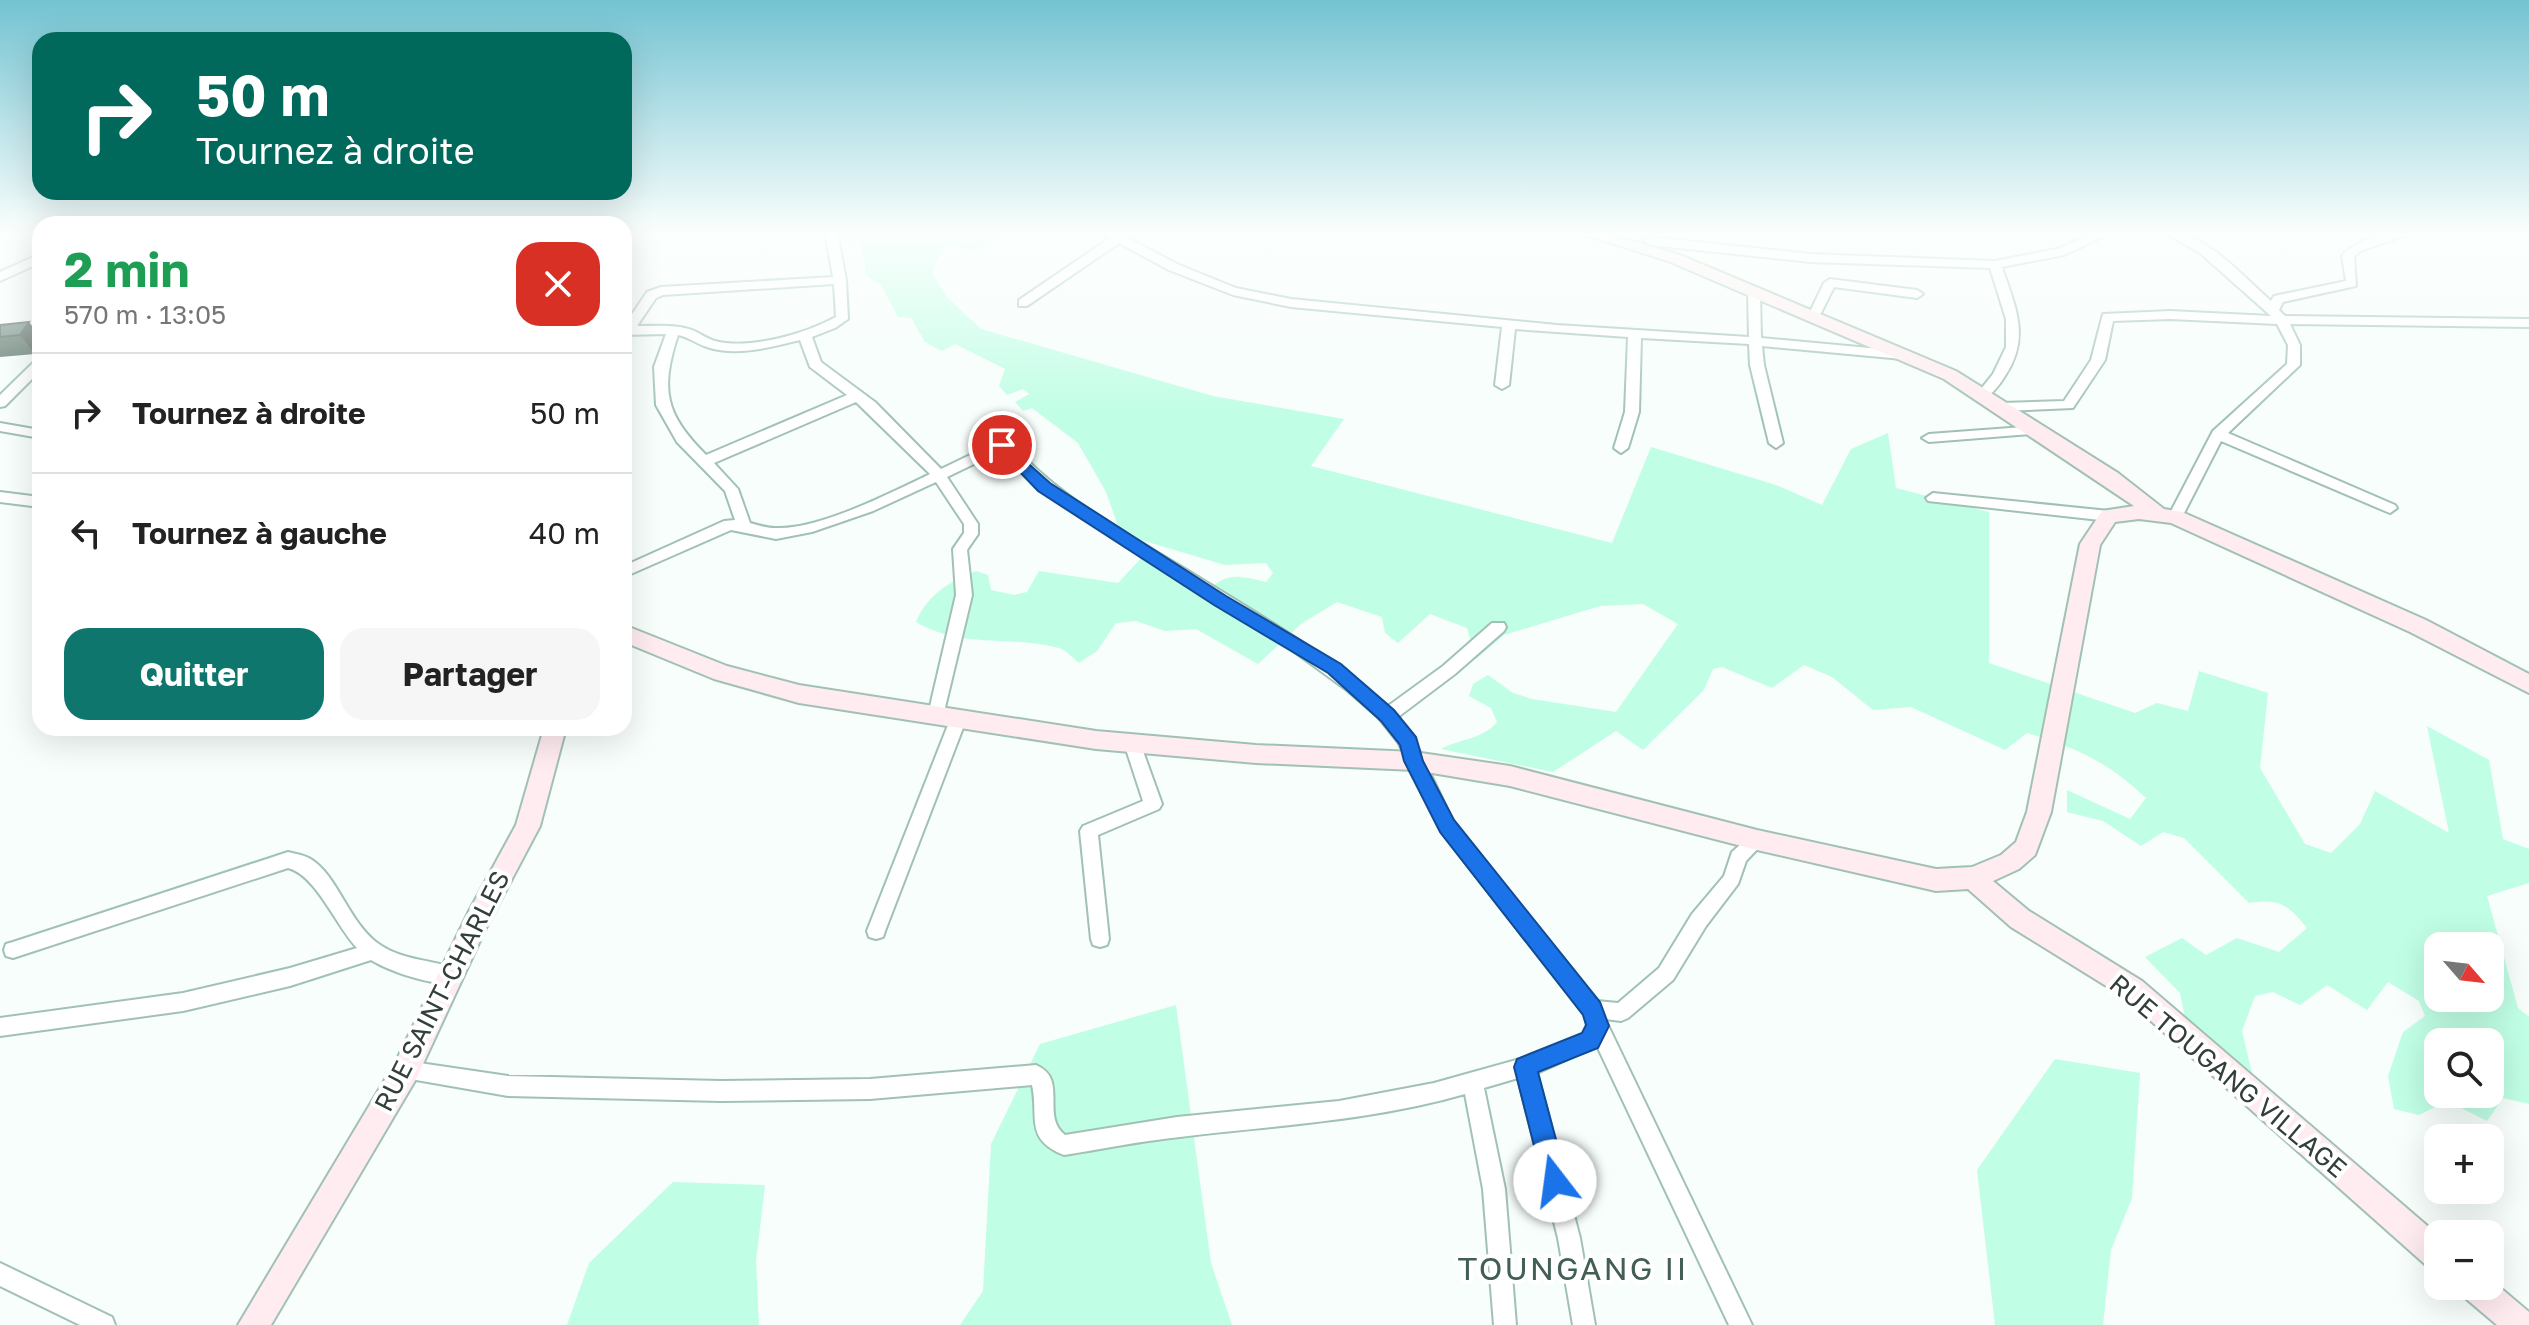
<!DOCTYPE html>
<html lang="fr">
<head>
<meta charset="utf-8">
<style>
	body { margin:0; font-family:"Golos Text",sans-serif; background:#f6f6f6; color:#222; height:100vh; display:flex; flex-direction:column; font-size:30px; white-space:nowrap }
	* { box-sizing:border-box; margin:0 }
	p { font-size:26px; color:#767676 }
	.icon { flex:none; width:44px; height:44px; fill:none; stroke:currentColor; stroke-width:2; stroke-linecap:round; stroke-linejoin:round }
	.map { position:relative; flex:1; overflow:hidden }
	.details { position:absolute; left:32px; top:216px; width:600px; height:520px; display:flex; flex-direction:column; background:#fff; border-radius:24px; box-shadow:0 8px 32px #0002 }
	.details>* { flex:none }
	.top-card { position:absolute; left:32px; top:32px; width:600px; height:168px; border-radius:24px; box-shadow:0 8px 32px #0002; background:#00695c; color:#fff; overflow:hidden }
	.needle { width:52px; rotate:118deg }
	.fabs { position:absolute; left:2424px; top:932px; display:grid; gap:16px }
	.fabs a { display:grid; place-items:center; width:80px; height:80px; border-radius:16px; background:#fff; box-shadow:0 8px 32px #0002; font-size:40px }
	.pin { position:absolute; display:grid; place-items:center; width:68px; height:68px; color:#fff; margin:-34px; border:4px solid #fff; border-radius:50%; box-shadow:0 2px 8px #0007 }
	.me { position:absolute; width:88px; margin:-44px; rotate:345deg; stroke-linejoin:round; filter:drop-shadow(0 0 6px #0008) }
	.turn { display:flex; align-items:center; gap:28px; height:168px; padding:0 32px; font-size:36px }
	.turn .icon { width:104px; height:104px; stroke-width:2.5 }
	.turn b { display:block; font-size:56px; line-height:68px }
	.round { display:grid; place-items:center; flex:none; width:84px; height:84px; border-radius:24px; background:#f6f6f6 }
	.summary { display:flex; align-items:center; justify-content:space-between; height:136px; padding:0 32px }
	h1 { font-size:48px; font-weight:700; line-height:60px; color:#1e9e55 }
	.action { display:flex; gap:16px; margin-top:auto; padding:16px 32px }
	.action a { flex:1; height:92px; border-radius:24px; background:#0f766e; color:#fff; font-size:32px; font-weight:700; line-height:92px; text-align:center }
	.action a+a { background:#f6f6f6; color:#222 }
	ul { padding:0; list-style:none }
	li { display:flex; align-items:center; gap:24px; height:120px; padding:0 32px; border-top:2px solid #e0e0e0 }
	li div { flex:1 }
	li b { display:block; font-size:30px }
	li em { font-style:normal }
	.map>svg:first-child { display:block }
</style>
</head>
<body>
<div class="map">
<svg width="2529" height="1325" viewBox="0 0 2529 1325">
	<rect width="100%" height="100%" fill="#f7fefb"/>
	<path fill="#c0fee5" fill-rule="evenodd" d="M831,232H1013L974,252L951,245L942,249L932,272L946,296L981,329L1213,396L1344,419L1311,466L1612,543L1651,447L1776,485L1822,505L1851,449L1888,433L1896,488L1989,512V663L2135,713L2157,703L2188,711L2199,671L2268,693L2260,768L2305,844L2331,853L2360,824L2375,791L2449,833L2427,726L2489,760L2503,839L2529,849V883L2487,896L2518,1008L2529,1017V1104L2503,1098L2487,1121L2447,1101L2419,1115L2394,1109L2388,1076L2403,1032L2425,1016L2419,1001L2388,982L2367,1010L2327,985L2300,1005L2273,992L2255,996L2242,1031L2255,1086L2185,1018L2180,993L2145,957L2182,938L2206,955L2237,938L2279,952L2307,928C2289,905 2279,898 2249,903L2184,838L2163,832L2141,846L2103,821L2067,812V790L2130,819L2146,798C2108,762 2077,748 2027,733L2005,750L1911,707L1873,710L1832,677L1804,665L1772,688L1722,667L1713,669L1703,691L1643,750L1616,731L1553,772L1441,749C1461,738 1482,740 1497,722L1491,708L1469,696L1473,684L1488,675L1513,693L1532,699L1616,712L1678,624L1643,604L1600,606L1504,635L1476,659L1467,628L1430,614L1398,643L1385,633L1382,617L1337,602L1301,624L1258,664L1196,629L1165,631L1136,621L1116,623L1097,651L1079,663C1073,658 1066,650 1059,648C1010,635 962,649 916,622C927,595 949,582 976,571L988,575L991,590L1014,595L1027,592L1039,571L1118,583L1144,555L1208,591C1227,571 1241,576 1266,582L1273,573L1266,563L1225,565L1121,534L1106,492L1078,443L1032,408L1023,411L1015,402L1029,394L1023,389L1007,395L999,386L1005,369L955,344L942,351L925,342L911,318L898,317L881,285L867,276L860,242H835ZM2438,946H2490V998H2438ZM2438,1042H2490V1094H2438Z
		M1176,1005L1211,1263L1232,1325H960L983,1291L991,1144L1040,1044Z
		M2055,1059L2140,1073L2132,1198L2111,1250L2103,1325H1995L1977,1170Z
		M673,1182L765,1185L756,1261L759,1325H567L589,1263Z"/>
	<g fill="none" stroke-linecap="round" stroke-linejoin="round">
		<g stroke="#a1c1b4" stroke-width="4">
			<path id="street" d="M825,232H837L846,280L848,319L835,328L812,337L821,362L875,402L941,469L995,443L982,424L984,421H994C1040,487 1113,525 1180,566C1252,610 1324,652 1388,706L1443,666L1492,623H1504L1506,627L1504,631L1455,674L1398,717L1418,748L1454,823L1597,1001L1618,1003L1659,968L1692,914L1724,876L1732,852L1751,835L1757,833L1763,835L1766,840L1746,861L1738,884L1706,926L1673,980L1628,1018L1621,1021L1605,1019L1752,1325H1729L1597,1046L1537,1073L1580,1238L1595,1325H1573L1558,1238L1518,1078L1484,1088L1505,1189L1516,1325H1494L1483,1189L1465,1094C1372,1121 1276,1125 1180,1137C1141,1141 1102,1149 1064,1155C1024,1139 1039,1117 1032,1085L870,1099L721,1101L508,1096L399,1077L396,1070L399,1063L406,1061L508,1076L721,1081L870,1079L1036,1065C1069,1079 1040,1116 1065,1135L1177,1117L1339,1101L1434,1083L1545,1052L1583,1034L1588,1025L1584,1014L1442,833L1398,742L1378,717L1348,691L1285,645L1061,504L1027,477L1001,451L947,477L978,524V534L967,550L972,595L942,720H930L928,715L956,595L953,549L964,533V524L936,482L873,511L812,532L776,539L731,530L624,577V566L724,521L735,520L725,491L677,442L656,405L654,367L666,334L624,335V326L647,292L661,287L833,277ZM834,284L836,317C805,334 749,350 715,341C707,339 700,333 692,330C675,324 655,326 637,326L656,298L663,295ZM678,335C689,337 697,344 707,347C737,357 771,347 800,340L810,367L847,395L706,455C665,414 660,390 678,335ZM856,402L930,474C890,493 819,530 775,528C766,528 758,525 750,523L738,489L714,463Z
				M1101,232H1130L1126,237L1177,264L1236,288L1291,299L1557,325L1749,337L1748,293L1754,289L1760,293L1761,338L1902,351L1908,355L1902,359L1762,346L1764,365L1783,443L1776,448L1769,443L1750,365L1749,344L1641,338L1639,412L1628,448L1621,453L1614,448L1625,412L1628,337L1515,329L1509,385L1502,389L1495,385L1502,327L1291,307L1233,295L1169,270L1119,243L1027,306H1019V300L1110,238Z
				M2097,232H2113L2064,255L2002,267C2015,307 2031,337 2005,376C2000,384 1993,394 1984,398L1977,394L1993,374L2006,347V319L1990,268L1810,262L1650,245L1644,241L1650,237L1810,254L1995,261L2057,249Z
				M2164,232C2205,231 2242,276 2271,301L2274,296L2346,281L2342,256C2358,237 2391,232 2415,232L2360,251L2354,257L2356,286L2283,302L2279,310L2285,316L2529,319V327L2290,324L2300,345V365L2228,433L2395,505L2397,508L2390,513L2385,511L2221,441L2182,517L2175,522L2168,517L2213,431L2287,364L2288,345L2277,324L2170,319L2113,321L2105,360L2073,408L2002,411L1995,407L2002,403L2064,401L2091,360L2103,314L2170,311L2271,316L2200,253Z
				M40,254V263L0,281V272Z
				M1830,279L1917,290L1923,294L1917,298L1834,287L1817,321H1809L1807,318L1824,283Z
				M40,360V371L5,406L0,407V395L35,361Z
				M0,423L40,430V438L0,431Z
				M2038,426L2045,430L2043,433L1929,442L1922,438L1929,434Z
				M0,492L40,497V507L0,502Z
				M1933,493L2109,511L2116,516L2109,521L1928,501L1926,498Z
				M958,714L964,715L966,720L885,931L883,937L876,939L869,937L867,931L950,720L952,715Z
				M1132,736L1138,738L1140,743L1162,804L1159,809L1098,835L1109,939L1107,945L1100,947L1093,945L1091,939L1080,831L1083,826L1143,801L1124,743L1126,738Z
				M288,852C296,854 305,855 312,860C337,876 349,921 376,942C401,961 430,959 458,969L461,975L458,981C438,989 389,971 371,960L290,986L183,1011L0,1036V1018L183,993L290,968L357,948C336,926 316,875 288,868L13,958L6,956L4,950L6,944L13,942Z
				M0,1263L112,1317L115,1325H80L0,1286Z"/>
		</g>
		<g stroke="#a1c1b4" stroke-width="4">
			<path id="secondary" d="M1576,232H1601L1680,255L1956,371L2118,473L2164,509L2182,512L2426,620L2529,674V693L2410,632L2171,523L2139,519L2115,522L2100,545L2051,812L2035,855L2019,869L1993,881L2029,911L2142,981L2438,1235V1270L2427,1266L2124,997L2011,927L1968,889L1936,891L1757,850L1510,786L1414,770L1256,763L1096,749L799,703L714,679L624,642V625L727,666L799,685L1096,731L1256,745L1414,752L1510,766L1757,830L1936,869L1972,867L2001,855L2016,842L2027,812L2080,544L2102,511L2134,506L1944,379L1668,261Z
				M544,728H566L540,826L486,928L416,1079L271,1325H238L396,1061L468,913L516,825Z
				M2490,1279L2529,1312V1325H2497L2464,1297L2460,1286H2490Z"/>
		</g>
		<use href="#street" fill="#fff" fill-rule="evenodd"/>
		<use href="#secondary" fill="#ffecf0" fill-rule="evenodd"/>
	</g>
	<path fill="#577267" d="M0,325L40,336L35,354L0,357Z"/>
	<path fill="#475c54" d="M29,322L40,336V347L35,354L20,335Z"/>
	<path fill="#658478" stroke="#475c54" stroke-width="2" d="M29,322L20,335L0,337V325Z"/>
	<linearGradient id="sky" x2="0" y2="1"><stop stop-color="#73c3d2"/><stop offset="0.56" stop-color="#fbfffd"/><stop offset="1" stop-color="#fbfffd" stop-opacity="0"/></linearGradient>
	<rect width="2529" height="417" fill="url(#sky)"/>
	<path fill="#1a73e8" stroke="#114b97" stroke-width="2" d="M1002,440L1050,483L1226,596L1341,664L1394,710L1416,737L1423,761L1454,820L1600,1002L1609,1026L1598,1048L1538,1072L1567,1181L1563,1189L1555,1193L1546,1189L1543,1181L1514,1067L1517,1059L1582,1033L1586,1025L1583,1015L1440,832L1404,761L1400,745L1381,721L1328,673L1214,605L1038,491L997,448V441Z"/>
	<g text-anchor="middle" stroke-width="8" stroke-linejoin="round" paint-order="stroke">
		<g font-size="26" fill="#323f3a" stroke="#fff">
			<text transform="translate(442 991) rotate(-63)" y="9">RUE SAINT-CHARLES</text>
			<text transform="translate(2228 1076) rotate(40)" y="9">RUE TOUGANG VILLAGE</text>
		</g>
		<g font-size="32" letter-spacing="2" fill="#425f53" stroke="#fff">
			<text x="1573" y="1280">TOUNGANG II</text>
		</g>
	</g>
</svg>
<div class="fabs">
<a><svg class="needle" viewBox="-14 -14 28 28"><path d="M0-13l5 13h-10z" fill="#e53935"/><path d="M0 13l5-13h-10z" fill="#767676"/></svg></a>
<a><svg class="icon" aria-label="search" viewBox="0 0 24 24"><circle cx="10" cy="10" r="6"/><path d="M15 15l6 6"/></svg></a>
<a>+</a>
<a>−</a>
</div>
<div class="pin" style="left:1002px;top:445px;background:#d93025"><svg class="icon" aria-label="arrive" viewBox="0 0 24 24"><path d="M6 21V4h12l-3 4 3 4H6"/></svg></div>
<svg class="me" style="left:1555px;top:1181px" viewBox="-20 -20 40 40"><circle r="19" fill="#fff"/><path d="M0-13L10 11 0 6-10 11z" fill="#1a73e8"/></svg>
<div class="top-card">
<div class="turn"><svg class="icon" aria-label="right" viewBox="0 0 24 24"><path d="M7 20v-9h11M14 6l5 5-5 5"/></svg><div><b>50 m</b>Tournez à droite</div></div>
</div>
<section class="details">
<div class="summary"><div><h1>2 min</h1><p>570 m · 13:05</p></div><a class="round" style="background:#d93025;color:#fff"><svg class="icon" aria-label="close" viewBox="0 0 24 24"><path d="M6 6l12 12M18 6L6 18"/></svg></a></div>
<ul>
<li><svg class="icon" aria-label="right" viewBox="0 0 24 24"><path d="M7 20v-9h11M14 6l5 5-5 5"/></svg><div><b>Tournez à droite</b></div><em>50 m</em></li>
<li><svg class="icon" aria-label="left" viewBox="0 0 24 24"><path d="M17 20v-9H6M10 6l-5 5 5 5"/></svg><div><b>Tournez à gauche</b></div><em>40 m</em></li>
</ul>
<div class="action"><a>Quitter</a><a>Partager</a></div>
</section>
</div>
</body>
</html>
